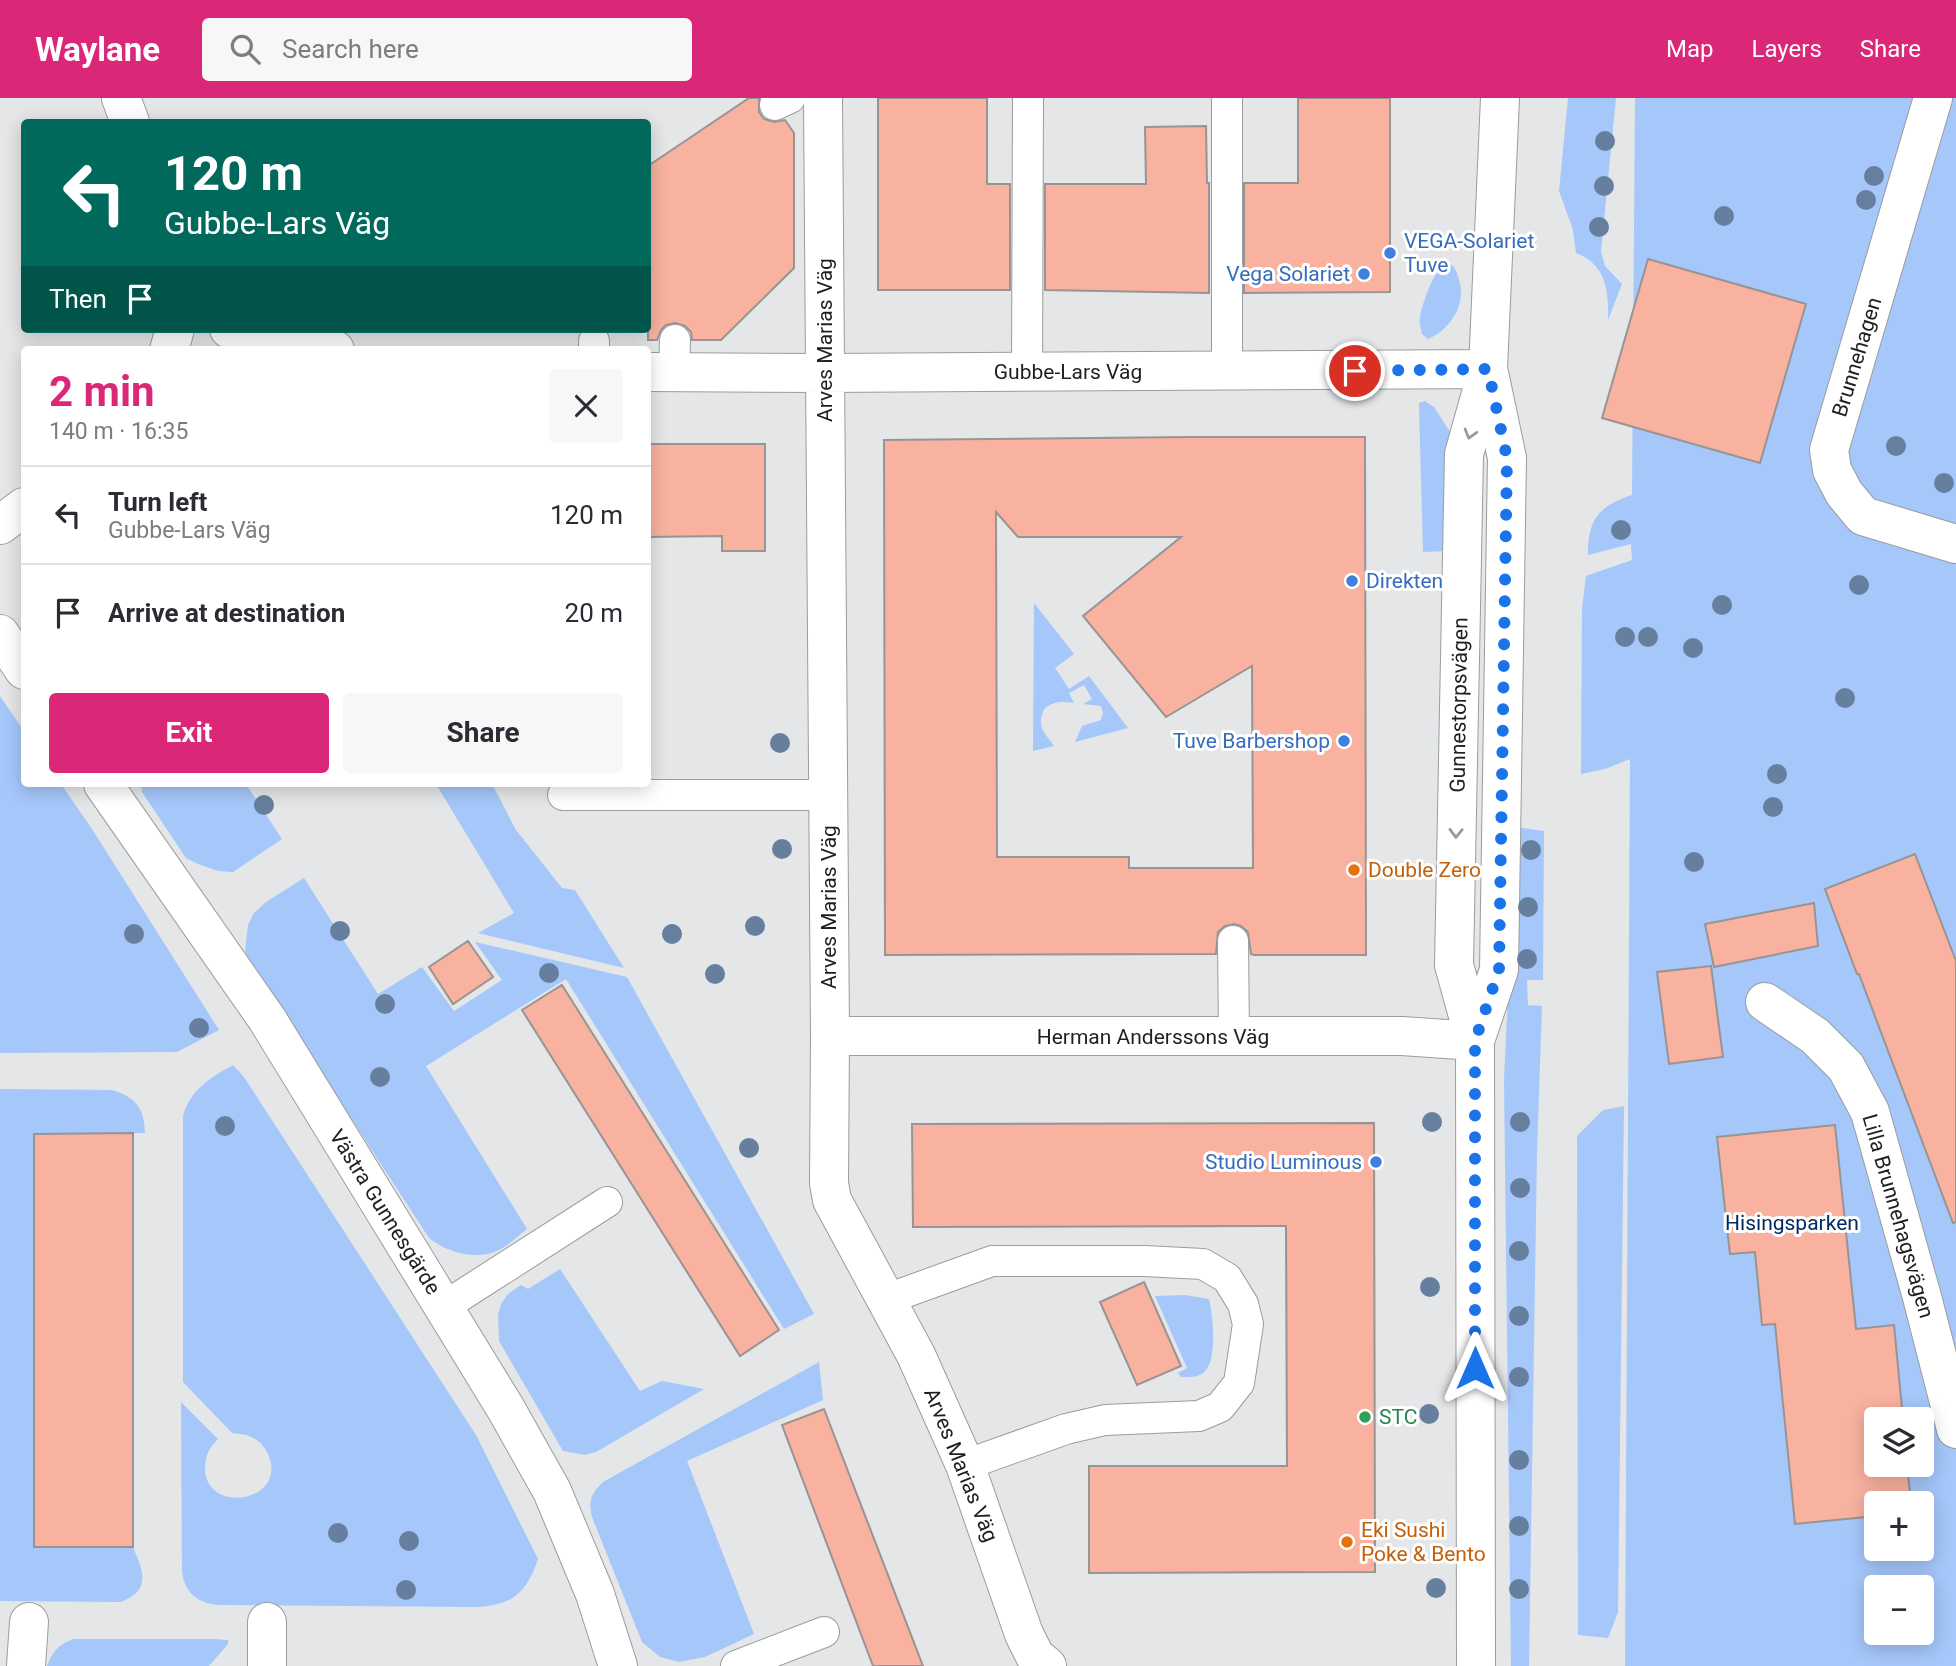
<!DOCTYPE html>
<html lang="en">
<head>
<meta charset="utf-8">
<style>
	body { margin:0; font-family:Roboto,sans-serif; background:#f7f7f7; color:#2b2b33; height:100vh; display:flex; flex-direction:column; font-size:26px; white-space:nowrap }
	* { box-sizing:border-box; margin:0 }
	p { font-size:23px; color:#7c7c81 }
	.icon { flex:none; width:38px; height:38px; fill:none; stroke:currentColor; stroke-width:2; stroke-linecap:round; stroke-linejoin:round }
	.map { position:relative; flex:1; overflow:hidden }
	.drawer { position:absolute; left:21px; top:248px; width:630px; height:441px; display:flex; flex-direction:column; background:#fff; border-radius:7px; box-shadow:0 4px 18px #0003 }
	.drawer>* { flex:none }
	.hud { position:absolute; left:21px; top:21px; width:630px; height:214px; border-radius:7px; box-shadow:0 4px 18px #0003; background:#00695c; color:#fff; overflow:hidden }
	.tools { position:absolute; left:1864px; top:1309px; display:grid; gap:14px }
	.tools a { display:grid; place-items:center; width:70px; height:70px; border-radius:7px; background:#fff; box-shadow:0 4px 18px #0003; font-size:35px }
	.pin { position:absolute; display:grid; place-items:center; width:60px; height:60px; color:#fff; margin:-30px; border:4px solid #fff; border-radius:50%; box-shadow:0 2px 7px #0007 }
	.me { position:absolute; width:77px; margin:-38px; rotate:0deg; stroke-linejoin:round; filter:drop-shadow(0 0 5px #0008) }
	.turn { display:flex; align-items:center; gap:24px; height:147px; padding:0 28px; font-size:32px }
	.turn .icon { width:91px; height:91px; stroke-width:2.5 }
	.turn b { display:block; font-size:49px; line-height:60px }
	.then { display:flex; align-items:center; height:66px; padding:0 28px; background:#0003; gap:14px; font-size:26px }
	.round { display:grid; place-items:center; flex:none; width:74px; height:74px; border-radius:7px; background:#f7f7f7 }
	.summary { display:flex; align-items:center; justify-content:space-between; height:119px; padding:0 28px }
	h1 { font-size:42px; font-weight:700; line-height:52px; color:#db2777 }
	.primary-button { display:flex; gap:14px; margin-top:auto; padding:14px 28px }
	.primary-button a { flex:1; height:80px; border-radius:7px; background:#db2777; color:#fff; font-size:28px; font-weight:700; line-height:80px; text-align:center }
	.primary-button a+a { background:#f7f7f7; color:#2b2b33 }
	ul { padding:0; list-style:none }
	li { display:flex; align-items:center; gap:21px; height:98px; padding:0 28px; border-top:2px solid #e1e1e2 }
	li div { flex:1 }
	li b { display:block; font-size:26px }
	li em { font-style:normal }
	header { display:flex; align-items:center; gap:42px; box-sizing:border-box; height:98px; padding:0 35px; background:#db2777; color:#fff }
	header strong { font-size:33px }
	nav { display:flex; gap:38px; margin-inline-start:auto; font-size:24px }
	.search { width:490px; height:63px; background:#f7f7f7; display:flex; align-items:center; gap:18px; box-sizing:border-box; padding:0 24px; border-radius:7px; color:#7c7c81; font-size:26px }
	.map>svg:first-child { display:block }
</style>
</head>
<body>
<header>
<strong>Waylane</strong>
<div class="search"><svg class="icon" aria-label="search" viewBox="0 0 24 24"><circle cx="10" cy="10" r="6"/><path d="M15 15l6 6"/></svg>Search here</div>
<nav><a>Map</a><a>Layers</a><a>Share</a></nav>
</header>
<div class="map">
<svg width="1956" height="1568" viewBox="0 0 1956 1568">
	<rect width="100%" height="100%" fill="#e4e6e8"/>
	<path fill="#a5c7fa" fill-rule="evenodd" d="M1568,0H1616L1601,153L1605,168L1622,186L1608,222C1609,193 1606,166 1576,155L1573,132L1559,93Z
		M1635,0H1956V1568H1625L1630,661L1605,671L1581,676L1582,510L1586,478L1632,462L1631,446L1588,457C1588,422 1598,408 1632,397ZM1876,1321H1922V1367H1876ZM1876,1405H1922V1451H1876ZM1876,1489H1922V1535H1876Z
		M1447,164C1455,168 1457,174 1459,182C1467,206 1450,232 1428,241L1422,236C1421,231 1419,224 1420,219C1422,206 1435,169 1447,164Z
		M1425,303L1434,309L1450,334L1448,453L1423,454L1419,305Z
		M1034,505L1074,556L1055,570L1069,591L1089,578L1128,630L1075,644L1082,628L1101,622L1103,615L1101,608L1083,606L1092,601L1084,587L1069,595L1074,605C1063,603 1053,603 1044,611C1036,631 1045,634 1054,648L1033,653Z
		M0,598L24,633V686H61L92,731L219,932L177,954L0,955Z
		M141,686H246L282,741L233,774L218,773L198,766L186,760L142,694Z
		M436,686H492L516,732L562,790L575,792L624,870L478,835L514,815Z
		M1516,729L1544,733L1543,882H1527L1528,907L1542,908L1537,1054L1529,1568H1511L1504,982Z
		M304,780L378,896L422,869L454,913L502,882L475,844L627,879L814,1216L784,1231L566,881L426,968L527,1131C518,1138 509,1147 499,1152C477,1163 448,1155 429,1140L256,874L245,854L248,827L254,815L266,804Z
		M233,967L244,979L476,1337L538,1461C527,1494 513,1507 478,1509L218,1507C197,1505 184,1494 182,1473L181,1304L218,1341C209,1350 206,1356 205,1369C204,1419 292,1404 267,1354C259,1339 247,1336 232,1335L183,1284V1018C190,992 210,980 233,967Z
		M0,991L112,992C137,1000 144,1010 145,1035L34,1037V1449H133C143,1473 152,1492 121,1504L0,1503Z
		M1624,1008L1618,1514L1608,1540L1578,1537L1577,1038L1603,1012Z
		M560,1171L640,1293L662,1283L704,1291L596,1354L585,1357L563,1353L499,1243L498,1217L501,1206L508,1196L521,1187L528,1191Z
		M1185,1197L1209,1201C1213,1217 1217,1258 1206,1272C1200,1280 1190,1279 1181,1279L1178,1275L1187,1270L1155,1198Z
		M819,1264L823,1302L687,1363L754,1536L705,1559L679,1564L660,1559L642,1544L592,1419C588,1402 591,1396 603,1384Z
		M74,1541H213L228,1542V1546L209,1568H47C52,1554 60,1545 74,1541Z"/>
	<path fill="#f9b2a0" stroke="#989494" stroke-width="2" fill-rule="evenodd" d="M749,0H759V14L764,21L774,24L785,22L794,35V170L721,242H692L691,234L685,228L675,225L666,227L661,232L657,242H648V68Z
		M878,0H987V86H1010V192H878Z
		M1298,0H1390V194L1244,195V85H1298Z
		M1206,28L1207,85H1209V195L1045,192V86H1146L1145,29Z
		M1648,161L1806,206L1760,365L1602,320Z
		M1191,339H1365L1366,857H1254L1251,856L1248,834L1241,828L1234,826L1225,828L1218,834L1216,856L885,857L884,342ZM996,414L1018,439H1181L1083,518L1166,619L1252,568L1253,770H1129V759H997Z
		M648,346H765V453H722V438L648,439Z
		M1915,756L1956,863V1124L1953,1125L1859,876H1857L1825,791Z
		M1814,805L1818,848L1714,869L1705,826Z
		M468,843L493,879L453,906L429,869Z
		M1711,868L1723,959L1669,966L1657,874Z
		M562,887L779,1232L740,1258L522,912Z
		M1374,1025L1375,1474L1089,1475V1368H1287L1286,1128L913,1129L912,1026Z
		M1835,1027L1856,1231L1894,1227L1903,1321H1876V1367H1907L1911,1405H1876V1418L1795,1426L1775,1226L1762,1227L1755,1154L1730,1156L1717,1039Z
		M133,1035V1449H34V1036Z
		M1144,1184L1181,1268L1137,1287L1100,1204Z
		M824,1311L923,1568H873L782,1327Z"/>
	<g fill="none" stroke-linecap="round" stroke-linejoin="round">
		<g stroke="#9a9c9e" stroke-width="32">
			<path id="lane" d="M775,7L790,0
				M594,243V252
				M674,274L675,242
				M1027,274L1028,0
				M1227,274V0
				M563,697H829
				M1233,843L1234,939
				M887,1201L992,1163H1144L1203,1166L1227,1180L1243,1206L1248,1226L1239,1285L1220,1309L1199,1318L1105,1322L1066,1331L965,1367
				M445,1208L607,1104
				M736,1568L824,1534"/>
		</g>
		<g stroke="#9a9c9e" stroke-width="40">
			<path id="street" d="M121,0L130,24
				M823,0L830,938L829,1085L832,1102L916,1257L965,1367L1024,1536L1035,1558L1047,1568
				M1933,0L1829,352L1832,372L1844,395L1863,418L1956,446
				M229,231L335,252
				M169,252L175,231
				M648,274L825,275L1488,271
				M0,427L24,409
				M0,536L24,572
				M103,686L267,921L506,1311L552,1393L595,1496L618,1568
				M1765,904L1815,938L1846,969L1870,1014L1922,1199L1956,1331
				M830,938H1402L1475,943
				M1475,943L1499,872L1507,360L1489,275
				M267,1524V1568
				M26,1568L29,1524
				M1476,1568L1475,943L1454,867L1464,356L1488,271L1500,0"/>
		</g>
		<use href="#lane" stroke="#fff" stroke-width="30"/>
		<use href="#street" stroke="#fff" stroke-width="38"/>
	</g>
	<g fill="#677f9f">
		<circle cx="1605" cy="43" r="10"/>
		<circle cx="1874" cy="78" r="10"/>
		<circle cx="1604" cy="88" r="10"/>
		<circle cx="1866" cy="102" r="10"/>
		<circle cx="1724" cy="118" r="10"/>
		<circle cx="1599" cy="129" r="10"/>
		<circle cx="1896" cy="348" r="10"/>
		<circle cx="1944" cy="385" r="10"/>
		<circle cx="1621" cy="432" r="10"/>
		<circle cx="1859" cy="487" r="10"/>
		<circle cx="1722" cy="507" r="10"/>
		<circle cx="1625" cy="539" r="10"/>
		<circle cx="1648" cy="539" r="10"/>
		<circle cx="1693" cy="550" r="10"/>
		<circle cx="1845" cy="600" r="10"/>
		<circle cx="780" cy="645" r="10"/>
		<circle cx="1777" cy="676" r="10"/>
		<circle cx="264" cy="707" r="10"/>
		<circle cx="1773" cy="709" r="10"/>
		<circle cx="782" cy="751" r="10"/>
		<circle cx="1531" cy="752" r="10"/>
		<circle cx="1694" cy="764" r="10"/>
		<circle cx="1528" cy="809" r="10"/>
		<circle cx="755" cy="828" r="10"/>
		<circle cx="340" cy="833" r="10"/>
		<circle cx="134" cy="836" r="10"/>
		<circle cx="672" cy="836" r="10"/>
		<circle cx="1527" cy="861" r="10"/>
		<circle cx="549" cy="875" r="10"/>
		<circle cx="715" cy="876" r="10"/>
		<circle cx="385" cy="906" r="10"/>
		<circle cx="199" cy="930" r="10"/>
		<circle cx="380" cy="979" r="10"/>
		<circle cx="1432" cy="1024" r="10"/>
		<circle cx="1520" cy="1024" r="10"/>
		<circle cx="225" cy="1028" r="10"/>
		<circle cx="749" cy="1050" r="10"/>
		<circle cx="1520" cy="1090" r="10"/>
		<circle cx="1519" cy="1153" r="10"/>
		<circle cx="1430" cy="1189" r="10"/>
		<circle cx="1519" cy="1218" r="10"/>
		<circle cx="1519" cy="1279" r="10"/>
		<circle cx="1429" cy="1316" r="10"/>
		<circle cx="1519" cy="1362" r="10"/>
		<circle cx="1519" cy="1428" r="10"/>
		<circle cx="338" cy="1435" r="10"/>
		<circle cx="409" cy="1443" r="10"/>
		<circle cx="1436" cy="1490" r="10"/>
		<circle cx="1519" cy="1491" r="10"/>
		<circle cx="406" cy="1492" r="10"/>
	</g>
	<defs><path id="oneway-chevron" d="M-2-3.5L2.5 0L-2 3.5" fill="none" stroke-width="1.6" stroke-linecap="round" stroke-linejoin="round" transform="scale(1.75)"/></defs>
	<g stroke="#9a9a9b">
		<use href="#oneway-chevron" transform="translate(1470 336) rotate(106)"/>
		<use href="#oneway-chevron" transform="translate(1456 735) rotate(91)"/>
	</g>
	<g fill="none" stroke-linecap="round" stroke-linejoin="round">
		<path stroke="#1a73e8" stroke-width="12" stroke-dasharray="0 21.6" d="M1355,273L1488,271L1507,360L1499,872L1475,943V1270"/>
	</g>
	<g fill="#3f7fe0" stroke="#fff" stroke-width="2.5">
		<circle cx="1390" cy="155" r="7"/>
		<circle cx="1364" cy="176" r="7"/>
		<circle cx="1352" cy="483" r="7"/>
		<circle cx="1344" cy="643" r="7"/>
		<circle cx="1376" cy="1064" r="7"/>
	</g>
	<g fill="#e8710a" stroke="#fff" stroke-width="2.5">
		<circle cx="1354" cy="772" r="7"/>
		<circle cx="1347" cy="1444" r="7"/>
	</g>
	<circle fill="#2e9e5b" stroke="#fff" stroke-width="2.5" cx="1365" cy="1319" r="7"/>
	<g text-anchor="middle" stroke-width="6" stroke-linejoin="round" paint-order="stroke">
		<g font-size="21" fill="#366cbe" stroke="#fff" text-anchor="end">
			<text x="1404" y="150" text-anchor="start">VEGA-Solariet<tspan x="1404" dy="24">Tuve</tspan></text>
			<text x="1350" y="183">Vega Solariet</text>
			<text x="1366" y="490" text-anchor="start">Direkten</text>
			<text x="1330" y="650">Tuve Barbershop</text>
			<text x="1362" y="1071">Studio Luminous</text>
		</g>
		<g font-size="21" fill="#1e1f20" stroke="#fff">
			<text transform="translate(825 242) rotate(-90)" y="7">Arves Marias Väg</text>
			<text transform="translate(1857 259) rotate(-73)" y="7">Brunnehagen</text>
			<text x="1068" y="281">Gubbe-Lars Väg</text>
			<text transform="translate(1459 607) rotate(-89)" y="7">Gunnestorpsvägen</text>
			<text transform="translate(829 809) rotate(-90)" y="7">Arves Marias Väg</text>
			<text x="1153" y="946">Herman Anderssons Väg</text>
			<text transform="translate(385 1114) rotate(58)" y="7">Västra Gunnesgärde</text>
			<text transform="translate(1898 1118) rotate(74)" y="7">Lilla Brunnehagsvägen</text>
			<text transform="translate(961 1367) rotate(68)" y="7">Arves Marias Väg</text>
		</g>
		<g font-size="21" fill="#c56008" stroke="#fff" text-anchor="start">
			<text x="1368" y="779">Double Zero</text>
			<text x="1361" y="1439">Eki Sushi<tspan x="1361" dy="24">Poke &amp; Bento</tspan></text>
		</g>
		<g font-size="21" fill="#002a64" stroke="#fff">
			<text x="1792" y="1132">Hisingsparken</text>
		</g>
		<g font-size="21" fill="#27864d" stroke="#fff" text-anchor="start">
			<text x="1379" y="1326">STC</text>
		</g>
	</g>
</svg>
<div class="tools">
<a><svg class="icon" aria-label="layers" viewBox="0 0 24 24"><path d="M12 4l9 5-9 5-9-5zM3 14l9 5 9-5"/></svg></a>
<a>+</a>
<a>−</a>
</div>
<div class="pin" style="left:1355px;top:273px;background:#d93025"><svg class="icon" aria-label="arrive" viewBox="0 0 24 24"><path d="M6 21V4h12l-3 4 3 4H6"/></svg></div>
<svg class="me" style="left:1475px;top:1270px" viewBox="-20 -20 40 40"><path d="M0-17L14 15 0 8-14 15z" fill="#1a73e8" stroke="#fff" stroke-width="4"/></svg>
<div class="hud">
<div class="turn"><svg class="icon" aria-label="left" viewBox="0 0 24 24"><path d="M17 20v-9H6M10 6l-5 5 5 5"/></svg><div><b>120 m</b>Gubbe-Lars Väg</div></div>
<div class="then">Then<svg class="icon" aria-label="arrive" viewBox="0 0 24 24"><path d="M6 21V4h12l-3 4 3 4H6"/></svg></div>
</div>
<section class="drawer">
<div class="summary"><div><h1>2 min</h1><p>140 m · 16:35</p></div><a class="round"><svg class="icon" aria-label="close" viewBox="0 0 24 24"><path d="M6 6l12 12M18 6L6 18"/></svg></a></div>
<ul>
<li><svg class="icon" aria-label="left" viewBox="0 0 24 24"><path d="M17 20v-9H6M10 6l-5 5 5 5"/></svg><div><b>Turn left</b><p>Gubbe-Lars Väg</p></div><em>120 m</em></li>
<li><svg class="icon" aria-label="arrive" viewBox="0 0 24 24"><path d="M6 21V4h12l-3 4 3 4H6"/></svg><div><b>Arrive at destination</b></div><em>20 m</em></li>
</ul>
<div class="primary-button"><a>Exit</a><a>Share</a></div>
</section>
</div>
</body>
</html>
